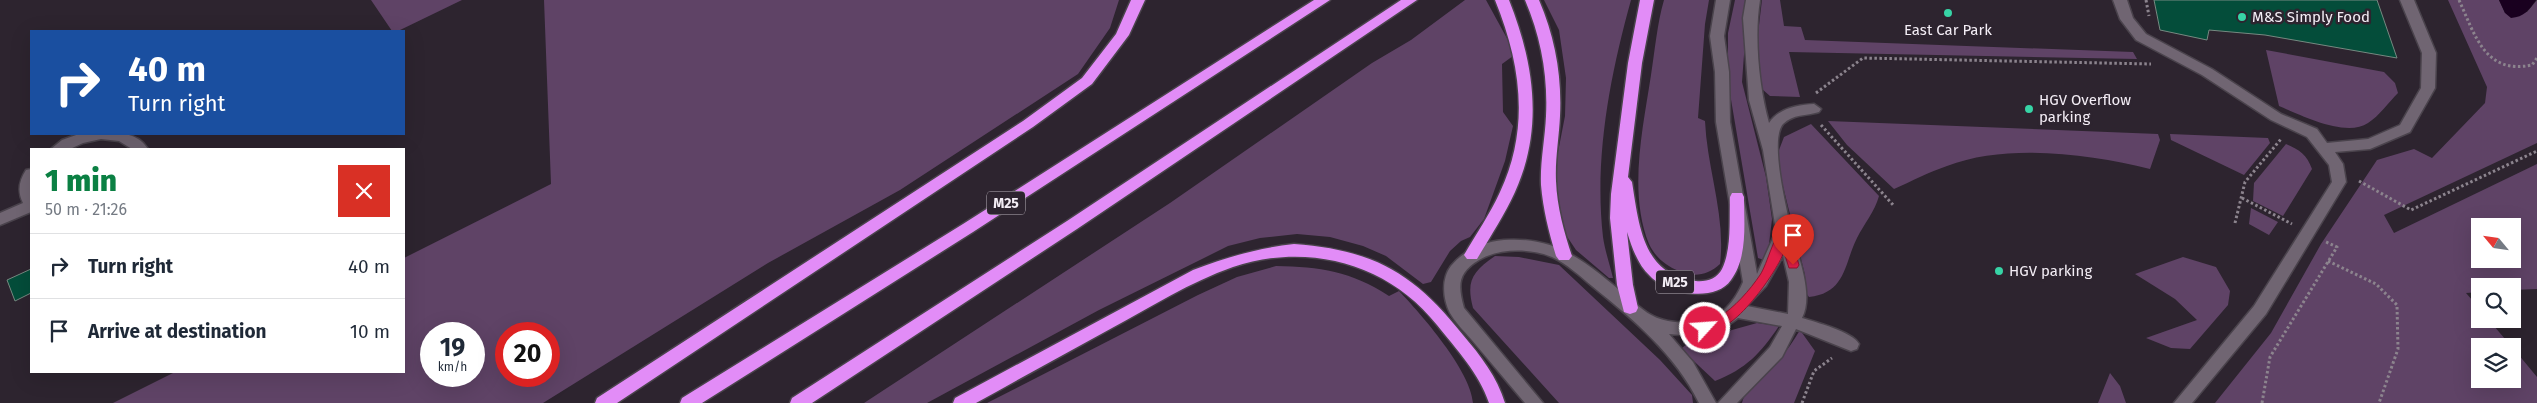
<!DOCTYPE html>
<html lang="en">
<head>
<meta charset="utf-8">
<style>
	body { margin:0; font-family:"Fira Sans",sans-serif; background:#f2f2f3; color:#1f2937; height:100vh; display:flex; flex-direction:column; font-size:19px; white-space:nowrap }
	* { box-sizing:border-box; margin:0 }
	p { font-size:16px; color:#747a83 }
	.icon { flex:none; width:28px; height:28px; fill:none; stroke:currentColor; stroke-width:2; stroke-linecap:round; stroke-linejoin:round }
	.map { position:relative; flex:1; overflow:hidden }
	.side { position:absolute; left:30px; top:148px; width:375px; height:225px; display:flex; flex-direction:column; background:#fff; border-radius:0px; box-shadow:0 5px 20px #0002 }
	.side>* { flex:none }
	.guide { position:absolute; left:30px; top:30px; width:375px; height:105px; border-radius:0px; box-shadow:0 5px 20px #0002; background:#1a4fa0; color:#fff; overflow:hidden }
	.needle { width:32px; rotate:299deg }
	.buttons { position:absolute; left:2471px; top:218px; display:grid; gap:10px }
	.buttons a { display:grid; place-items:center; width:50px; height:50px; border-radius:0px; background:#fff; box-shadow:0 5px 20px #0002; font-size:25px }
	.speed { position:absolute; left:420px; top:322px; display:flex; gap:10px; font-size:25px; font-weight:700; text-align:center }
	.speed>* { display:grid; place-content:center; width:65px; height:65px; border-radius:50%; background:#fff; box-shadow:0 5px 20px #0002; line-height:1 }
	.speed small { font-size:12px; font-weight:400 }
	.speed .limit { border:8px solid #d22; background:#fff; color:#111 }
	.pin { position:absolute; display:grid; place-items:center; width:42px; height:42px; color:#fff; margin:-51px -21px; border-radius:50% 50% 50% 0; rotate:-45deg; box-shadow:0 0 5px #0007 }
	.pin .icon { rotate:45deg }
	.me { position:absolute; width:55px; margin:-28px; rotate:64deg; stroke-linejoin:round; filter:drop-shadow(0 0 4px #0008) }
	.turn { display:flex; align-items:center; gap:18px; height:105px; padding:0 15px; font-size:22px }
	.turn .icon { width:65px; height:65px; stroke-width:2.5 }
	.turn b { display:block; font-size:35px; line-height:42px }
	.round { display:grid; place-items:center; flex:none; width:52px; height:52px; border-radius:0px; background:#f2f2f3 }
	.headline { display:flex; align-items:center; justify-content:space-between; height:85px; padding:0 15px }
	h1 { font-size:30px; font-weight:800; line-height:38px; color:#0b8043 }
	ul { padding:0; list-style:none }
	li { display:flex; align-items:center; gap:15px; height:65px; padding:0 15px; border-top:1px solid #e0e1e3 }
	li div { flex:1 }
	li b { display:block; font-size:19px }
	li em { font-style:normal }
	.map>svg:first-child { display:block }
</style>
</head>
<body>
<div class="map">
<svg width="2537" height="403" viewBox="0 0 2537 403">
	<rect width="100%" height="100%" fill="#2d242f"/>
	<path fill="#5f4366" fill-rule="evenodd" d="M371,0H462L398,31H392Z
		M544,0H1119L1110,28L1078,74L900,190L768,263L543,403H113L177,371H404V258L551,184ZM431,334H474V376H431ZM506,334H549V376H506Z
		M1465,0H1486L1509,42L1513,56L1502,64L1503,112L1513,126L1505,161L1484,219L1470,237L1461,241L1450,251L1431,282L1423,284L1386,256L1363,246L1330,237L1297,234L1260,238L1228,246L1200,260L1099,310L927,403H864L1170,203L1372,63L1411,40Z
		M1544,0H1631C1610,76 1594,158 1603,237C1605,251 1610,265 1613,278H1609L1576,250L1562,229L1553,178L1565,116L1566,78L1559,30Z
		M1664,0H1709L1705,24L1698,118L1705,121C1707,169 1726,216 1720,264C1708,275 1694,278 1679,271C1666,266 1655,257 1649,244C1628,192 1643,128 1651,75C1655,50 1657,24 1664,0Z
		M1735,0H1748L1742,82L1766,177L1772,219L1767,261L1758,258L1728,82V33Z
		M1762,0H1780L1784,26L1801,27L1805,40L2133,52L2137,59L1789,52L1800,97L1770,96L1762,89L1756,50Z
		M2448,0H2499L2505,13L2527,12L2537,0V143L2384,215L2394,233L2537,164V289L2513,290L2512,286H2480V292L2466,293L2480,309V319H2488L2511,346H2480V379H2512L2513,348L2537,377V403H2215L2271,333L2321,244L2377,160L2414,149L2432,158L2485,103L2487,87ZM2480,226H2512V259H2480Z
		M2266,50L2384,72L2395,83L2398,93C2389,102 2379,116 2368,123C2346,138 2300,115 2279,106Z
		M1828,121L2158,134L2160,140L2150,169C2089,154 2007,143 1947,166C1929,172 1912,181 1894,189L1847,145Z
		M1811,124L1879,196C1875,211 1864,224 1857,238C1844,264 1846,293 1809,297L1806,293L1805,275L1778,166L1779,150L1784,137Z
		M2170,134L2268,138L2270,143L2244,175L2171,140Z
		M2286,144C2300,150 2307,155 2312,169L2283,216L2253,201L2254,183Z
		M2251,208L2278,222L2269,235L2249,224Z
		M1495,256L1519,257L1559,265L1660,360L1692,395L1693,403H1559L1473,308C1466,281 1472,272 1495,256Z
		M2183,257L2216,267L2230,291L2228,305L2190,349L2171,348L2146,338L2197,320L2175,299L2135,274Z
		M1276,266C1320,267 1351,271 1389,296L1399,291C1421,314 1471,371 1473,403H987L1198,295L1237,277Z
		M1757,323L1779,326C1761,353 1746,369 1715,381L1681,349L1689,342Z
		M1800,330L1815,351L1794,403H1742C1746,387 1759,383 1769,371C1781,359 1791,345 1800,330Z
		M2110,373L2120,386L2126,403H2098Z"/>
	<path fill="#19001f" d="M2499,0H2536C2529,10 2524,17 2511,18L2505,13Z"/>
	<path fill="#044d3a" stroke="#768981" d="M2154,0H2377L2397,58L2265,35L2209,30L2207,40L2160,30Z
		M31,269V293L15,301L7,280Z"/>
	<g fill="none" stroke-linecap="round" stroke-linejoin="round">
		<g stroke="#4a434c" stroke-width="3">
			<path id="minor" d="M1716,0H1730L1724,36L1729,72L1730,122L1757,274L1776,231L1763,150L1749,100L1743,18L1746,0H1760C1754,37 1759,87 1769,123C1779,108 1798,105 1814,104L1821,109L1819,112C1806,116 1793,114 1783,124C1769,140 1787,211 1792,233C1798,256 1814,295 1802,318C1815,322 1853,332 1859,344L1857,349L1851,351L1796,329L1782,357L1737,403H1718L1770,347L1782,326L1738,318C1718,335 1694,337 1669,334L1693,362L1716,403H1699C1675,354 1634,320 1592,286C1580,276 1567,264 1552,257C1531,248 1499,248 1479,260C1457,273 1458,286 1464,308L1543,403H1525C1507,382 1489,360 1471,339C1464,331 1455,322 1450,313C1443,299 1441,279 1451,266C1464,250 1483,242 1504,240C1560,236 1589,265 1630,299C1642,309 1651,318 1668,321C1705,327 1728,317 1743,282L1716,122L1715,72L1710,36ZM1783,256L1789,282L1788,314L1747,306L1766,286Z
				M2113,0H2127L2133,18L2146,34L2212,69L2281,114L2317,129L2327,143L2368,139L2400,125L2421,88L2422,53L2400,0H2414L2436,53L2435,88L2410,132L2370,149L2335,152L2343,164L2346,182L2266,314L2192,403H2174L2254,306L2332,182L2329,165L2307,137L2271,120L2202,75L2136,40L2120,19Z
				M79,134C102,134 134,126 148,149H132L119,141L101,139L83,143L70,149H51L62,140Z
				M31,169V212L0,225V213L23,203C17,191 19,181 26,170Z"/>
		</g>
		<g stroke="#4a434c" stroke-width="3">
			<path id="highway" d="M1131,0H1145L1129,35L1092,84L1033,127L617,403H595L597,398L1023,121L1082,78L1116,34Z
				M1314,0H1330L973,232L702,403H680L682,398L963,224Z
				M1401,0H1417L1077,229L812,403H790L792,398L1067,221Z
				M1495,0H1509C1534,63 1544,128 1515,192C1504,216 1490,237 1477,259H1467L1464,255C1476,234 1490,214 1500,192C1530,128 1521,64 1495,0Z
				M1525,0H1539C1555,37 1562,76 1560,116C1559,138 1555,159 1556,181C1557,207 1564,232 1572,256L1569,260H1559L1556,256C1549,233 1543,209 1541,185C1540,162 1545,139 1546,116C1548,76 1541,37 1525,0Z
				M1640,0H1654L1642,63L1628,177L1632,182C1639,225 1643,276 1696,281C1706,282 1717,279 1722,269C1732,248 1729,219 1730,197L1732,193H1742L1744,197C1744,223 1748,257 1731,280C1715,303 1667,294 1650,276C1638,265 1632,248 1627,232L1633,285L1638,308L1636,312L1630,314L1624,312L1617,285L1610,218L1611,194L1628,63Z
				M1294,244C1374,250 1414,273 1463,335C1481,356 1497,377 1505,403H1489C1479,373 1456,349 1437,325C1388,263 1307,242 1233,267C1190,282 1151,307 1112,328C1066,353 1021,378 976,403H953L955,398L1193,270C1227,257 1258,248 1294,244Z"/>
		</g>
		<path stroke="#8c848e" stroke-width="3" stroke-dasharray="2.5 2.5" stroke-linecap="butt" d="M2146,0L2149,16
			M2459,0C2475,35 2485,75 2532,65L2537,58
			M1816,93L1863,58L2151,64
			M1821,125L1894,206
			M2359,181L2411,210L2537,151
			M2242,198L2292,224
			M2235,223L2245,182L2281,139
			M2328,261L2376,284L2397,305L2398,349L2379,403
			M1802,403L1814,371L1832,358
			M2262,403L2270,357L2337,247L2324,241"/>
		<use href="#minor" fill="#706572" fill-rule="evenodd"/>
		<use href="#highway" fill="#e28cf7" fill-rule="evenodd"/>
	</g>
	<path fill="#e11d48" stroke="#92132f" d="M1784,227L1789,231L1799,265L1797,268H1789L1784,252C1775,275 1729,341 1701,332L1699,328C1703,321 1712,321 1719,317C1734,308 1750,290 1760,275C1767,265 1776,229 1784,227Z"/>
	<g fill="#37d4a6" stroke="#2d242f" stroke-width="2">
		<circle cx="1948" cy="13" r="5"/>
		<circle cx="2242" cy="17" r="5"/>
		<circle cx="2029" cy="109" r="5"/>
		<circle cx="1999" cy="271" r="5"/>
	</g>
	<g text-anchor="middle" stroke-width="5" stroke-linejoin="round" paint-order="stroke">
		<g fill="#2d242f" stroke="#b8b1ba" stroke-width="1">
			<rect x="987" y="191.5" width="38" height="23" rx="4"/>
			<rect x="1656" y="270.5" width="38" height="23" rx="4"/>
		</g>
		<g font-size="14" font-weight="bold" fill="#f3edf5">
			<text x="1006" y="208">M25</text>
			<text x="1675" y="287">M25</text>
		</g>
		<g font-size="15" fill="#f3edf5" stroke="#2d242f" text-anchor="start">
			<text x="2252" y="22">M&amp;S Simply Food</text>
			<text x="1948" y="35" text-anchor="middle">East Car Park</text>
			<text x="2039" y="105">HGV Overflow<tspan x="2039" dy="17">parking</tspan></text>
			<text x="2009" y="276">HGV parking</text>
		</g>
	</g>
</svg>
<div class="buttons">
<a><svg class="needle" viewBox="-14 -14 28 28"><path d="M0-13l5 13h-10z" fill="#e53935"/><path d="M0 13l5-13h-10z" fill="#747a83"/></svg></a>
<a><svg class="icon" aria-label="search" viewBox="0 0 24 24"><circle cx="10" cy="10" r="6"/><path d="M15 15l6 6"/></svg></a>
<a><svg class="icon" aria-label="layers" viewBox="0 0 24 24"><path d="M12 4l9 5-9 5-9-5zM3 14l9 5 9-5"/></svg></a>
</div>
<div class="speed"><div>19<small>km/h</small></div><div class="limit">20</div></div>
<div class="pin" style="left:1793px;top:265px;background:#d93025"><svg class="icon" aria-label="arrive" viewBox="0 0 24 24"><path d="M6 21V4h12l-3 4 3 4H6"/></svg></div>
<svg class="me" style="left:1705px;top:328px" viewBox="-20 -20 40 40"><circle r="17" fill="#e11d48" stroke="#fff" stroke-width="3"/><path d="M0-11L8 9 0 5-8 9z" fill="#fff"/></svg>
<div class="guide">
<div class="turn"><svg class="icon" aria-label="right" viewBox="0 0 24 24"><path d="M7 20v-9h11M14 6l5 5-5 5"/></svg><div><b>40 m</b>Turn right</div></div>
</div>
<section class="side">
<div class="headline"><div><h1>1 min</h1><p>50 m · 21:26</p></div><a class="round" style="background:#d93025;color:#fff"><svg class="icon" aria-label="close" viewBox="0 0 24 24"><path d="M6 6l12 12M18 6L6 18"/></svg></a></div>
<ul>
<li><svg class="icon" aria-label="right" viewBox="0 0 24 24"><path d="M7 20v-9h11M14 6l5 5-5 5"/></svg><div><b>Turn right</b></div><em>40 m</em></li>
<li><svg class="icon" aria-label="arrive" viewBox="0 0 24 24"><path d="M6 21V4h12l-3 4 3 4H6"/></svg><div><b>Arrive at destination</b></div><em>10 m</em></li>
</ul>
</section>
</div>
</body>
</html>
